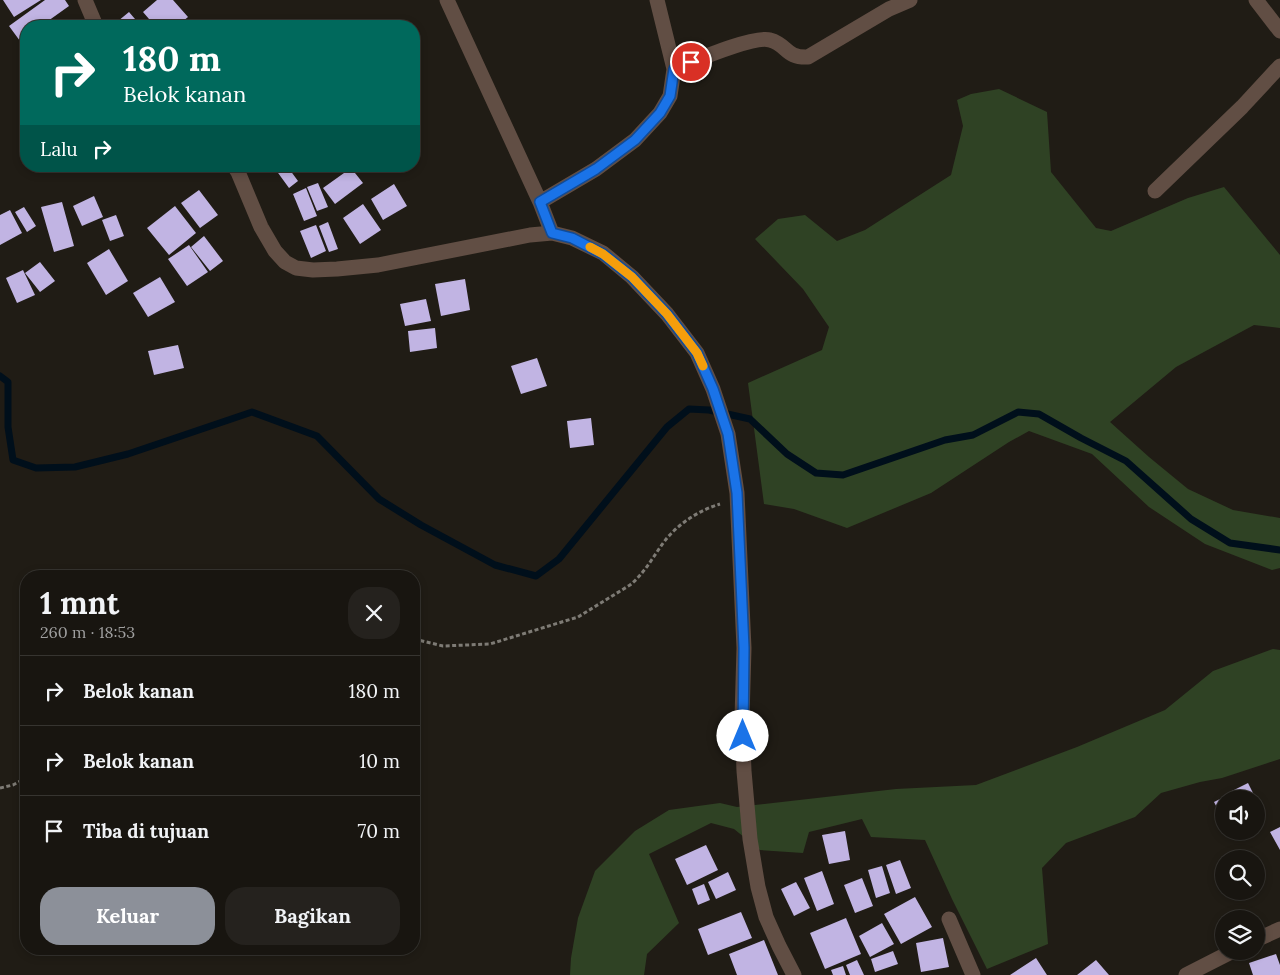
<!DOCTYPE html>
<html lang="id">
<head>
<meta charset="utf-8">
<style>
	body { margin:0; font-family:Lora,serif; background:#25221e; color:#f1f3f6; height:100vh; display:flex; flex-direction:column; font-size:19px; white-space:nowrap }
	* { box-sizing:border-box; margin:0 }
	p { font-size:16px; color:#9f9f9f }
	.icon { flex:none; width:28px; height:28px; fill:none; stroke:currentColor; stroke-width:2; stroke-linecap:round; stroke-linejoin:round }
	.map { position:relative; flex:1; overflow:hidden }
	.panel { position:absolute; left:20px; top:570px; width:400px; height:385px; display:flex; flex-direction:column; background:#181510; border-radius:20px; box-shadow:0 2px 8px #0003,0 0 0 1px #363430 }
	.panel>* { flex:none }
	.banner { position:absolute; left:20px; top:20px; width:400px; height:152px; border-radius:20px; box-shadow:0 2px 8px #0003,0 0 0 1px #363430; background:#00695c; color:#fff; overflow:hidden }
	.controls { position:absolute; left:1215px; top:790px; display:grid; gap:10px }
	.controls a { display:grid; place-items:center; width:50px; height:50px; border-radius:50%; background:#181510; box-shadow:0 2px 8px #0003,0 0 0 1px #363430; font-size:25px }
	.pin { position:absolute; display:grid; place-items:center; width:42px; height:42px; color:#fff; margin:-21px; border:2px solid #fff; border-radius:50%; box-shadow:0 1px 5px #0007 }
	.me { position:absolute; width:55px; margin:-28px; rotate:0deg; stroke-linejoin:round; filter:drop-shadow(0 0 4px #0008) }
	.turn { display:flex; align-items:center; gap:18px; height:105px; padding:0 20px; font-size:22px }
	.turn .icon { width:65px; height:65px; stroke-width:2.5 }
	.turn b { display:block; font-size:35px; line-height:42px }
	.then { display:flex; align-items:center; height:48px; padding:0 20px; background:#0003; gap:10px; font-size:19px }
	.round { display:grid; place-items:center; flex:none; width:52px; height:52px; border-radius:20px; background:#25221e }
	.headline { display:flex; align-items:center; justify-content:space-between; height:85px; padding:0 20px }
	h1 { font-size:30px; font-weight:700; line-height:38px }
	.primary-button { display:flex; gap:10px; margin-top:auto; padding:10px 20px }
	.primary-button a { flex:1; height:58px; border-radius:20px; background:#8c9099; color:#fff; font-size:20px; font-weight:700; line-height:58px; text-align:center }
	.primary-button a+a { background:#25221e; color:#f1f3f6 }
	ul { padding:0; list-style:none }
	li { display:flex; align-items:center; gap:15px; height:70px; padding:0 20px; border-top:1px solid #363430 }
	li div { flex:1 }
	li b { display:block; font-size:19px }
	li em { font-style:normal }
	.map>svg:first-child { display:block }
</style>
</head>
<body>
<div class="map">
<svg width="1280" height="975" viewBox="0 0 1280 975">
	<rect width="100%" height="100%" fill="#201c15"/>
	<path fill="#2f4224" d="M999,89L1047,112L1051,172L1096,228L1111,231L1188,198L1224,187L1280,255V328L1254,325L1176,367L1110,422L1149,457L1188,489L1233,510L1280,518V568L1272,570L1205,544L1149,507L1092,454L1029,431L1009,442L931,493L847,528L794,509L764,504L748,383L822,350L829,327L803,289L755,239L778,219L805,215L837,241L865,230L951,175L963,126L957,100L971,94Z
		M1273,649L1280,650V759L1222,778L1200,782L1161,793L1135,817L1066,843L1042,868L1048,944L987,969L952,899L925,840L871,837L862,819L809,832L803,853L760,850L734,829L711,823L649,854L679,923L647,954L644,975H570L571,958L578,918L595,871L635,831L669,810L720,803L737,807L896,789L976,785L1077,747L1165,710L1213,671Z"/>
	<g fill="none" stroke-linecap="round" stroke-linejoin="round">
		<path stroke="#000f1b" stroke-width="7" d="M0,376L8,382V427L13,460L36,468L75,467L128,454L252,412L317,436L379,499L421,525L495,565L536,576L559,559L667,427L689,409L709,410L750,419L787,454L816,473L843,475L945,440L973,435L1018,412L1039,414L1081,438L1126,461L1191,519L1230,543L1280,550"/>
	</g>
	<path fill="#c1b4e3" d="M3,0H41L14,17Z
		M45,0H65L69,6L41,26H26V37L20,41L9,26Z
		M157,0H173L188,17L177,26H155L143,12Z
		M129,12L141,26H112Z
		M273,166H287L298,181L289,188Z
		M351,168L363,183L335,204L323,188Z
		M318,183L328,207L317,211L307,187Z
		M394,184L407,206L383,220L371,199Z
		M306,188L317,216L304,221L293,194Z
		M199,190L218,215L200,228L181,203Z
		M94,196L103,217L82,226L73,206Z
		M62,202L74,246L54,252L41,207Z
		M363,204L381,230L360,244L343,218Z
		M175,206L196,233L169,255L147,228Z
		M24,207L36,226L27,232L15,212Z
		M10,210L22,233L0,245V215Z
		M116,215L124,236L110,241L102,220Z
		M328,222L338,249L329,252L319,226Z
		M316,225L326,251L311,258L300,231Z
		M204,236L223,261L210,271L191,247Z
		M189,245L208,272L187,286L168,259Z
		M109,249L128,281L106,295L87,263Z
		M40,262L55,281L40,292L25,273Z
		M23,270L35,295L17,303L6,278Z
		M160,277L175,302L148,317L133,293Z
		M465,279L470,310L441,316L435,284Z
		M426,299L431,321L405,326L400,304Z
		M435,328L437,348L410,352L408,331Z
		M178,345L184,368L154,375L148,351Z
		M537,358L547,386L521,394L511,366Z
		M591,418L594,445L570,448L567,421Z
		M1248,783L1256,799H1236L1232,791Z
		M1230,794L1232,799H1224V821L1214,802Z
		M1256,800L1264,815L1256,819Z
		M1280,827V850L1270,832Z
		M845,831L850,860L829,864L822,835Z
		M706,845L718,870L687,885L675,859Z
		M900,860L911,888L896,894L886,865Z
		M882,866L890,893L876,898L868,870Z
		M822,871L834,904L817,911L804,878Z
		M728,872L736,890L716,899L708,882Z
		M862,878L873,906L855,913L844,885Z
		M796,882L810,908L794,916L781,889Z
		M704,884L710,900L698,905L692,889Z
		M915,897L932,927L901,944L884,914Z
		M741,912L752,938L708,955L698,929Z
		M846,918L861,954L825,969L810,933Z
		M882,923L894,944L870,957L859,936Z
		M943,938L949,967L921,972L916,943Z
		M764,940L778,975H737L729,954Z
		M893,951L898,964L875,972L871,959Z
		M1276,954L1280,965V975H1253L1249,963Z
		M1036,958L1047,975H1010Z
		M857,960L864,975H850L846,965Z
		M1096,960L1109,975H1077Z
		M843,966L846,975H833L831,970Z"/>
	<g fill="none" stroke-linecap="round" stroke-linejoin="round">
		<path stroke="#7e7b75" stroke-width="3" stroke-dasharray="4 2.5" stroke-linecap="butt" d="M414,639L443,646L490,644L578,617L630,585C646,572 655,553 667,538C681,522 700,510 720,504
			M0,788L13,785L26,778"/>
		<path stroke="#614e44" stroke-width="15" d="M85,0L96,26
			M447,0L540,202
			M657,0L674,69
			M1256,0L1280,31
			M234,166L238,172L261,227L275,251L285,262L296,268L313,270L337,269L378,265L530,235L552,233L572,238L603,253L632,277L667,314L697,353L713,389L728,434L737,493L744,648L742,718L744,771L750,839L758,887L766,917L779,946L794,975
			M1155,191L1242,107L1280,66
			M552,233L540,202L596,169L635,140L660,113L670,96L674,69C692,62 754,35 770,40C788,45 785,58 808,57L889,9L910,0
			M949,919L973,975
			M1256,940L1280,929
			M1186,975L1233,951"/>
	</g>
	<g fill="none" stroke-linecap="round" stroke-linejoin="round">
		<g stroke="#114b97" stroke-width="12">
			<path id="route" d="M691,62L674,69L670,96L660,113L635,140L596,169L540,202L552,233L572,238L603,254L632,277L667,314L697,353L713,389L728,434L737,493L744,648L743,736"/>
		</g>
		<use href="#route" stroke="#1a73e8" stroke-width="9"/>
		<path stroke="#f59e0b" stroke-width="9" d="M590,247L603,254L632,277L667,314L697,353L703,366"/>
	</g>
</svg>
<div class="controls">
<a><svg class="icon" aria-label="sound" viewBox="0 0 24 24"><path d="M4 9h4l5-4v14l-5-4H4zM17 9q2 3 0 6"/></svg></a>
<a><svg class="icon" aria-label="search" viewBox="0 0 24 24"><circle cx="10" cy="10" r="6"/><path d="M15 15l6 6"/></svg></a>
<a><svg class="icon" aria-label="layers" viewBox="0 0 24 24"><path d="M12 4l9 5-9 5-9-5zM3 14l9 5 9-5"/></svg></a>
</div>
<div class="pin" style="left:691px;top:62px;background:#d93025"><svg class="icon" aria-label="arrive" viewBox="0 0 24 24"><path d="M6 21V4h12l-3 4 3 4H6"/></svg></div>
<svg class="me" style="left:743px;top:736px" viewBox="-20 -20 40 40"><circle r="19" fill="#fff"/><path d="M0-13L10 11 0 6-10 11z" fill="#1a73e8"/></svg>
<div class="banner">
<div class="turn"><svg class="icon" aria-label="right" viewBox="0 0 24 24"><path d="M7 20v-9h11M14 6l5 5-5 5"/></svg><div><b>180 m</b>Belok kanan</div></div>
<div class="then">Lalu<svg class="icon" aria-label="right" viewBox="0 0 24 24"><path d="M7 20v-9h11M14 6l5 5-5 5"/></svg></div>
</div>
<section class="panel">
<div class="headline"><div><h1>1 mnt</h1><p>260 m · 18:53</p></div><a class="round"><svg class="icon" aria-label="close" viewBox="0 0 24 24"><path d="M6 6l12 12M18 6L6 18"/></svg></a></div>
<ul>
<li><svg class="icon" aria-label="right" viewBox="0 0 24 24"><path d="M7 20v-9h11M14 6l5 5-5 5"/></svg><div><b>Belok kanan</b></div><em>180 m</em></li>
<li><svg class="icon" aria-label="right" viewBox="0 0 24 24"><path d="M7 20v-9h11M14 6l5 5-5 5"/></svg><div><b>Belok kanan</b></div><em>10 m</em></li>
<li><svg class="icon" aria-label="arrive" viewBox="0 0 24 24"><path d="M6 21V4h12l-3 4 3 4H6"/></svg><div><b>Tiba di tujuan</b></div><em>70 m</em></li>
</ul>
<div class="primary-button"><a>Keluar</a><a>Bagikan</a></div>
</section>
</div>
</body>
</html>
